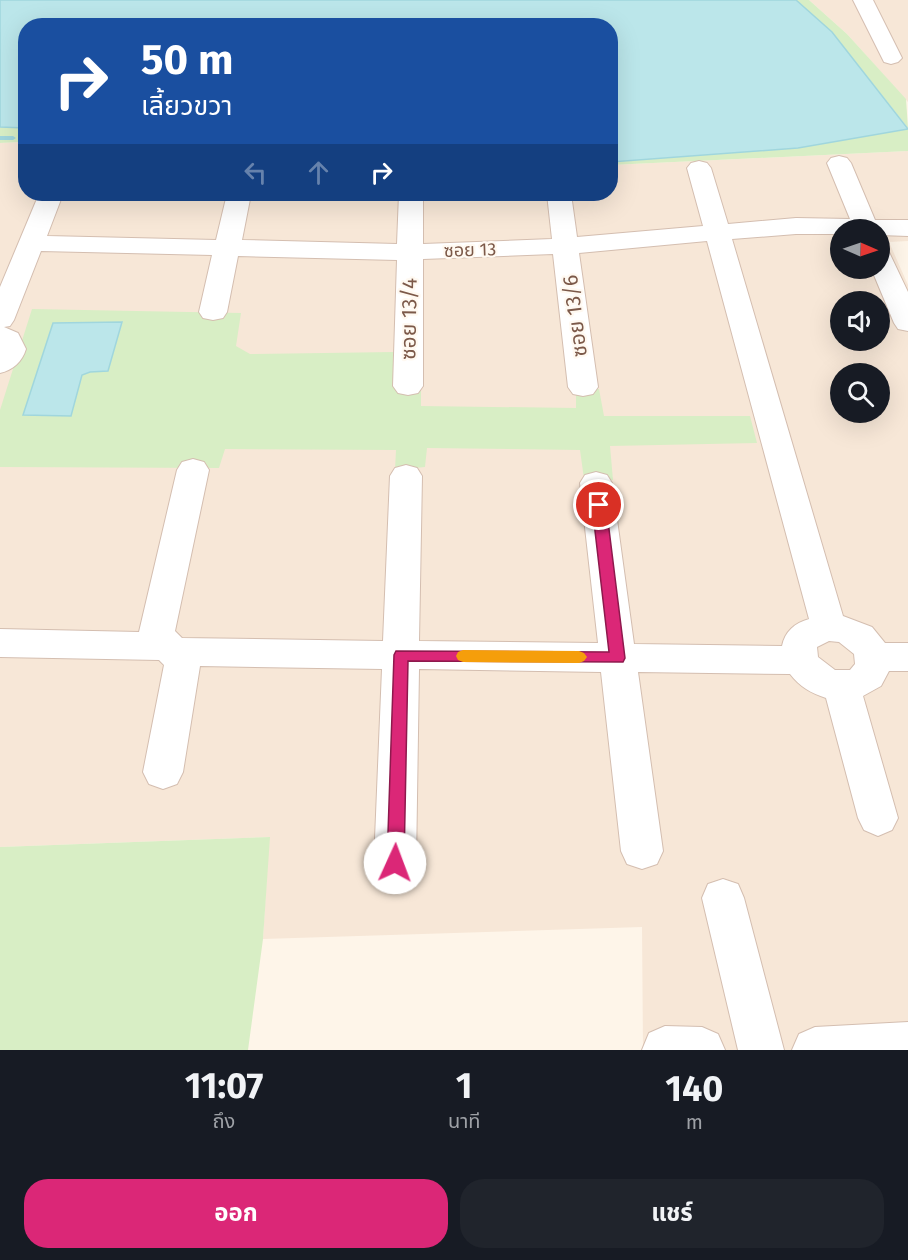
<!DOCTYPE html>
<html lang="th">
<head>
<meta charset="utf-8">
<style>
	body { margin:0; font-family:"Fira Sans","Noto Sans Thai",sans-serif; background:#20242c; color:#f1f3f6; height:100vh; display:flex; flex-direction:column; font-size:22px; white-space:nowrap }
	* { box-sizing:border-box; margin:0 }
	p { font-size:20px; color:#9ea1a6 }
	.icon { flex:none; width:33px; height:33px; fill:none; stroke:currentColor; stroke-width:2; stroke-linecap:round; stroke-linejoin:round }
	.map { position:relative; height:1050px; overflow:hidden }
	.side { display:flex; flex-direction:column; background:#171b24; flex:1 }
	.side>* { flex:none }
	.hud { position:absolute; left:18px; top:18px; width:600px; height:183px; border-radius:24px; box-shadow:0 6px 24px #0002; background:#1a4fa0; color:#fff; overflow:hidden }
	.needle { width:39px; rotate:92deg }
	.buttons { position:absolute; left:830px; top:219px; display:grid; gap:12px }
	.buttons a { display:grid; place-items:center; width:60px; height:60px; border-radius:50%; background:#171b24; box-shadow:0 6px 24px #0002; font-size:30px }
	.pin { position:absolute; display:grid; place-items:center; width:51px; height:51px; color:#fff; margin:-26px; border:3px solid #fff; border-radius:50%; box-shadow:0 2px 6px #0007 }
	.me { position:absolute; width:66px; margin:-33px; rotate:2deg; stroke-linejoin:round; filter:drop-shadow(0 0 4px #0008) }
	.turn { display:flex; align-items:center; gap:21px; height:126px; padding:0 24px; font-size:27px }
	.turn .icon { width:78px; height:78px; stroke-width:2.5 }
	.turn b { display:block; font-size:42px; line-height:51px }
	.lanes { display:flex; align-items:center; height:57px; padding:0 24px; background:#0003; justify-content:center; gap:30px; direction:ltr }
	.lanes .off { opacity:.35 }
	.eta { display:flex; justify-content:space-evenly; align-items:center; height:102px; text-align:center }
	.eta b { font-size:36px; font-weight:700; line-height:42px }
	.action { display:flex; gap:12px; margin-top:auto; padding:12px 24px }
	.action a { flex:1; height:69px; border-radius:24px; background:#db2777; color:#fff; font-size:24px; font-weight:700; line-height:69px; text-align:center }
	.action a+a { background:#20242c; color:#f1f3f6 }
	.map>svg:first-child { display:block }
</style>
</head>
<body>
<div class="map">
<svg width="908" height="1050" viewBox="0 0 908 1050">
	<rect width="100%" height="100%" fill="#fef5e9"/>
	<path fill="#f7e7d7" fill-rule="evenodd" d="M809,0H908V102L847,34Z
		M20,142L25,147L26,194H610L611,165L908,151V241L889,242L908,285V1050H643L642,927L263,939L269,837L0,847V143ZM840,230H879V268H840ZM840,302H879V340H840ZM840,374H879V412H840Z"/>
	<path fill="#d8eec5" d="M796,0H809L847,34L906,99L908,128L832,32Z
		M0,127L25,128V147L20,142L0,143Z
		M908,129V151L611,165L610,162L798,148Z
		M32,309L241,313L236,346L250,354L394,352V389H421V406L576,408V390L599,389L604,416H750L757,443L610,446L613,480L584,479L580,450L427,448L425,467L395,470L396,450L225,449L219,468L0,467V410Z
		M270,837L263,939L248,1050H0V847Z"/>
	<path fill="#bbe6ea" stroke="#a0d6dd" stroke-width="1.5" d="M0,0H796L832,32L908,129L798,148L611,162L610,26H26L25,128L0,127Z
		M122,322L108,371L90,372L82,375L71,416L23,415L53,323Z"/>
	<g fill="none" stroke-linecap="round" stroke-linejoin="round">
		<path fill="#a0d6dd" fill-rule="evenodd" d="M0,136H13L16,138L13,140H0Z"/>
		<g stroke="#d4beb0" stroke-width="2">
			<path id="minor" d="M853,0H873L902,58L898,62L891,64L884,62Z
				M839,156L847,158L851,163L875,220H908V236L879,235V230H840V234H796L732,239L843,616L872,627L885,643H908V671H889L881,686L863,696L898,818L892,830L878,836L864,830L858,818L826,698C811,693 800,687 790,674L638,672L663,851L657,864L642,869L627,864L621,851L601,672L419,669L416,863L410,876L395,882L380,876L374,863L382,669L200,666L183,772L177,784L163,789L149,784L143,772L164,665L159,660L0,657V629L139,632L177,470L182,462L193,459L204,462L209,470L175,631L182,638L383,641L390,476L395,468L406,465L417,468L422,476L419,641L598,643L580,483L585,475L596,472L607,475L612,483L634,644L782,646C785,631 795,623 809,619L707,241L579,253L598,387L593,394L583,396L573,394L568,387L553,254L423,259V386L418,393L408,395L398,393L393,386L397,260L238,256L227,312L223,318L213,320L203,318L199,312L212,255L41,251L14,320L10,326L4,327L18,333L26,349C22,362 13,370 0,373V287L39,194H63L47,236L216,240L227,194H251L242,240L397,244L399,194H423V244L552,239L547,194H571L577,237L703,226L687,168L691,163L699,161L707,163L711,168L728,224L796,218L850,219L827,163L831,158ZM829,641L839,642L854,654L855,664L850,670H835L818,657L817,647Z
				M879,248L888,250L908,292V331L898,329L894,323L871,268H879Z
				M723,879L738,884L744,898L784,1050H738L702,898L708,884Z
				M908,1022V1050H792L799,1034L815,1027Z
				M665,1026L702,1027L718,1034L725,1050H642L649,1033Z"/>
		</g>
		<use href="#minor" fill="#fff" fill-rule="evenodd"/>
	</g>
	<path fill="#db2777" stroke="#8e194d" stroke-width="1.5" d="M599,500L606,505L625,658L623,662L408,661L404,863L401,869L395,871L389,869L387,863L394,655L396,651L609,652L592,505Z"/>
	<path fill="#f59e0b" d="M463,650L579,651L584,653L587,657L584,661L579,663L463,662L458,660L456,656L458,652Z"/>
	<g text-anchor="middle" stroke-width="4.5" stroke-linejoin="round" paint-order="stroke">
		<g font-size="18" fill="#7c5949" stroke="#fff9f1">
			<text transform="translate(470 250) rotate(-2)" y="6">ซอย 13</text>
		</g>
		<g font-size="21" fill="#7c5949" stroke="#fff9f1">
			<text transform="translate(575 316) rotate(-97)" y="7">ซอย 13/6</text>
			<text transform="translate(409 319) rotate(-89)" y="7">ซอย 13/4</text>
		</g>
	</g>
</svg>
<div class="buttons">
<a><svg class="needle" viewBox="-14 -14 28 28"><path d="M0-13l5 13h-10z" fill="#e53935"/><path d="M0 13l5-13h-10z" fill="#9ea1a6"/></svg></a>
<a><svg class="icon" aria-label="sound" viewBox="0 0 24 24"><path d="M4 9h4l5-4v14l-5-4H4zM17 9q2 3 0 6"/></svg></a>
<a><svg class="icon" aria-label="search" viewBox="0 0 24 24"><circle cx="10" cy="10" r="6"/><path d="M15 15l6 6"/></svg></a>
</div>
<div class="pin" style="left:599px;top:505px;background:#d93025"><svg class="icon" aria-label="arrive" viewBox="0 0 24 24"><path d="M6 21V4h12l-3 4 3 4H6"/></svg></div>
<svg class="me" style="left:395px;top:863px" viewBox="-20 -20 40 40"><circle r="19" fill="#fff"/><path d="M0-13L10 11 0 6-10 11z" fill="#db2777"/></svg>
<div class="hud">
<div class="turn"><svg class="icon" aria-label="right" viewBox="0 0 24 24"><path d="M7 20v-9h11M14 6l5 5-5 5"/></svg><div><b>50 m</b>เลี้ยวขวา</div></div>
<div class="lanes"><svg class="icon off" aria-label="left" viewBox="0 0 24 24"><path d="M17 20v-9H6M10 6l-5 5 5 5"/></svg><svg class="icon off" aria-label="ahead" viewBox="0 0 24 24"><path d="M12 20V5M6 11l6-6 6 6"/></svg><svg class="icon" aria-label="right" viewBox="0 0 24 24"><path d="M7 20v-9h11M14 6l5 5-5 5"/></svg></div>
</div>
</div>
<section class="side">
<div class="eta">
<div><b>11:07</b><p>ถึง</p></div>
<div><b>1</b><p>นาที</p></div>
<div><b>140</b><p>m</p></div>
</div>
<div class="action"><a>ออก</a><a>แชร์</a></div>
</section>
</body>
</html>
